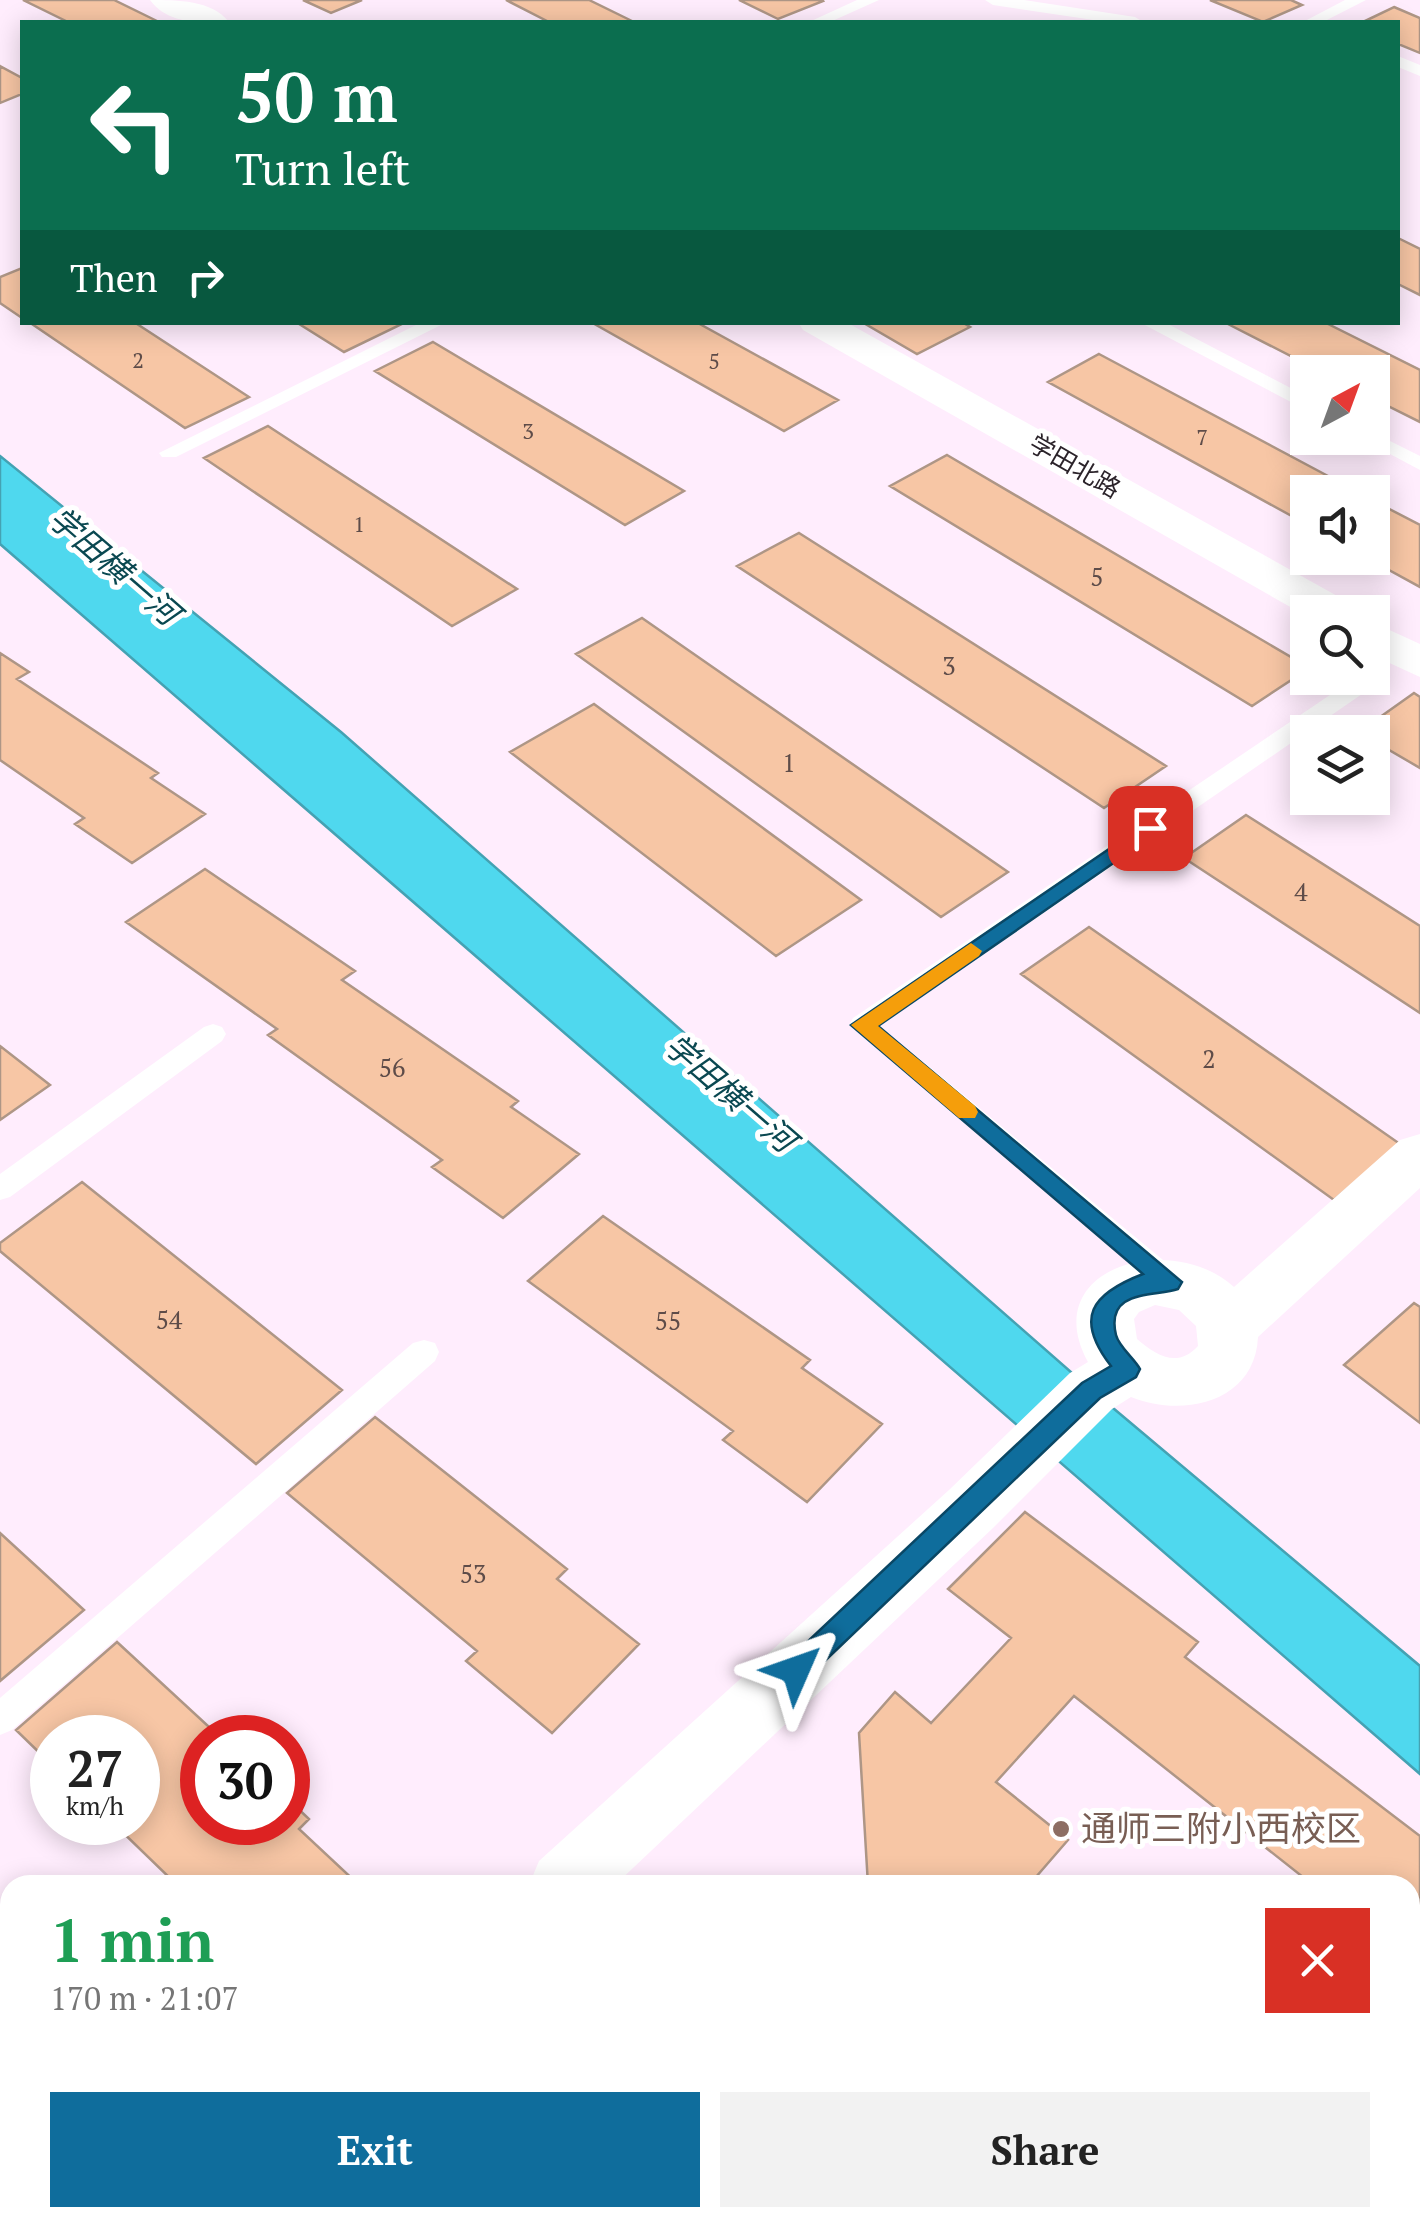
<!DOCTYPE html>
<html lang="en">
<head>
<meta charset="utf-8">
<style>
	body { margin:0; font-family:"PT Serif","Noto Sans SC",serif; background:#f2f2f2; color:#222; height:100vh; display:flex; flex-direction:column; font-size:38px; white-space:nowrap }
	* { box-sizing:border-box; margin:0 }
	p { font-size:32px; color:#767676 }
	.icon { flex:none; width:55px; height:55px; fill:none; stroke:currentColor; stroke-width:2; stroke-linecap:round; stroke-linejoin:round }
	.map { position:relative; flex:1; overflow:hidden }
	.sheet { position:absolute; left:0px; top:1875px; width:1420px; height:352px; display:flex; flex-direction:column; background:#fff; border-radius:30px 30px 0 0; box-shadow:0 5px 25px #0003 }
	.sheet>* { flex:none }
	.banner { position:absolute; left:20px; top:20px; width:1380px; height:305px; border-radius:0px; box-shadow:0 5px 25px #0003; background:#0b6e4f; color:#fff; overflow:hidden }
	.needle { width:65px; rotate:41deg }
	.tools { position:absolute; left:1290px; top:355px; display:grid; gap:20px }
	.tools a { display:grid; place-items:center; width:100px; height:100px; border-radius:0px; background:#fff; box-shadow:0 5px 25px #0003; font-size:50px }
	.speed { position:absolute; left:30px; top:1715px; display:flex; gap:20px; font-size:50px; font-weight:700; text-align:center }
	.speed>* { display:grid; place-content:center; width:130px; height:130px; border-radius:50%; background:#fff; box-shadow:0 5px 25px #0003; line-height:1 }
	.speed small { font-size:25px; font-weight:400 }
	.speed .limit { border:15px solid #d22; background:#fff; color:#111 }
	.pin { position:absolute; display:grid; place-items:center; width:85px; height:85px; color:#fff; margin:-42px; border-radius:20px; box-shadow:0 5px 15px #0006 }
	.me { position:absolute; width:110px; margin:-55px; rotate:47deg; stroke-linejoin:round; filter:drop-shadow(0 0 8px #0008) }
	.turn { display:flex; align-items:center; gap:35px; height:210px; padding:0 50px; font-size:45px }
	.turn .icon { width:130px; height:130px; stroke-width:2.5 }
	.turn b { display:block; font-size:70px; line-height:85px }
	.then { display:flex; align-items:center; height:95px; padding:0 50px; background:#0003; gap:20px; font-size:38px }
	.round { display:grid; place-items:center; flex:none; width:105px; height:105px; border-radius:0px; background:#f2f2f2 }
	.summary { display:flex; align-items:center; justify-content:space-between; height:170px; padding:0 50px }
	h1 { font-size:60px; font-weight:700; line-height:75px; color:#1e9e55 }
	.action { display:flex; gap:20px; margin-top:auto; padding:20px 50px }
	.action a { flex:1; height:115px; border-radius:0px; background:#0f6d9c; color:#fff; font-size:40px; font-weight:700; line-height:115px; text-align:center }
	.action a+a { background:#f2f2f2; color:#222 }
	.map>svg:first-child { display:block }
</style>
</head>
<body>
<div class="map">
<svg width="1420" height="2226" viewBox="0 0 1420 2226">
	<rect width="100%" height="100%" fill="#ffedfd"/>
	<path fill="#4fd8ee" stroke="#44a2b3" stroke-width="2.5" d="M0,456L341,732L1088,1387L1420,1666V1774L0,544Z"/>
	<path fill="#f7c6a5" stroke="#ae9686" stroke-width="2.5" d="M23,0H114L159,22H68Z
		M303,0H362L331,13Z
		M506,0H589L634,22H549Z
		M739,0H822L823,1L778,19Z
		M1210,0H1291L1302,5L1263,22Z
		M1394,7L1420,18V53L1398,44V22H1363Z
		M0,66L22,78V94L0,103Z
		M1398,238L1420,249V295L1398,284Z
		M22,268V318L0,303V277Z
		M29,322H134L249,397L185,428Z
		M296,322H400L402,324L344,352Z
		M591,322H696L838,400L784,431Z
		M862,322H962L970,327L917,354Z
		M1224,322H1324L1420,370V422L1372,398V372H1322Z
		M433,342L684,491L625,525L375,371Z
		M1099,354L1358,492H1308V525L1048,382Z
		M268,426L517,589L452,626L204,458Z
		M947,455L1308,667V669L1252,706L890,486Z
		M1372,500L1420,525V587L1367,558H1372Z
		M799,533L1166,766L1104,808L737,566Z
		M642,618L1008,872L941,917L576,654Z
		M0,653L29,672L17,679L158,773L151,778L205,814L132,863L75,824L84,818L0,760Z
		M1414,693L1420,697V768L1372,740V732H1359Z
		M594,704L861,900L776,956L510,752Z
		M1246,815L1420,926V1013L1184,858Z
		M205,869L355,971L342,980L518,1101L511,1107L579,1154L503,1218L432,1167L442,1160L268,1035L277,1029L126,922Z
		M1089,927L1400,1144L1334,1200L1021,974Z
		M0,1046L50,1085L0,1120Z
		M82,1182L342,1390L256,1464L0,1251V1243Z
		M603,1216L810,1360L802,1368L882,1424L807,1502L723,1440L733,1431L528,1281Z
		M1414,1303L1420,1307V1423L1344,1365Z
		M375,1417L567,1569L557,1579L639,1644L552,1733L466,1661L477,1651L287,1493Z
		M1025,1512L1198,1642L1185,1657L1420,1836V2002L1410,1994V1885H1313L1074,1696L996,1782L1068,1840L1029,1885H868L859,1733L895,1692L931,1723L1011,1638L948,1589Z
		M0,1533L84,1610L0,1681Z
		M117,1642L221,1738H202V1822H288V1799L309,1819L299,1829L359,1885H177L112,1822H138V1738H52V1765L16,1730Z
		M1410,2123L1420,2131V2226H1297L1287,2218H1410Z
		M383,2218H610L602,2226H374Z
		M1234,2218H1282L1276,2226H1244Z"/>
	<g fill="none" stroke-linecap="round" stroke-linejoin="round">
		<path fill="#fff" fill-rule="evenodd" d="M857,0H879L830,22H809Z
			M985,0H1024L1135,17L1143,22H1107L993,5Z
			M1345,0H1366L1323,22H1303Z
			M1398,56L1420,65V76L1398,67Z
			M422,322H447L176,457H162L159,453Z
			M1139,322H1164L1308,397V411Z
			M1372,432L1420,456V470L1360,438H1372Z
			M1372,671L1382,678L1378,683L880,1026L1180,1274L1185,1282L1180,1290L1170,1294L1160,1290L849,1025L853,1018L1355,678H1372Z
			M213,1024L222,1027L226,1034L222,1041L10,1197L0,1200V1174L204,1027Z
			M424,1340L435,1343L439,1352L435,1361L12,1730L0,1735V1698L413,1343Z"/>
		<path fill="#fff" fill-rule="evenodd" d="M150,0C177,0 212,0 229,22C203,24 167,24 150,0Z
			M798,322H846L1348,602L1354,612H1308V617L803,330Z
			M1372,622L1420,644V677L1372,655Z
			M1420,1134V1188L1258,1337C1255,1403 1182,1418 1131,1397L1112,1409L993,1528L615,1885H529L539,1861L949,1490L1070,1373L1088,1362C1036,1267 1172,1230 1234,1287L1400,1140ZM1155,1305L1179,1310L1196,1326L1198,1346C1177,1369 1156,1355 1137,1339L1134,1319L1139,1312Z
			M161,2218H244L240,2226H157Z"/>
	</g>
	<path fill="#0f6d9c" stroke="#0a4765" stroke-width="2.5" d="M1150,821L1160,828L1157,833L878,1026L1182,1282L1178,1289C1154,1297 1105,1289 1116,1335C1119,1347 1134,1358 1140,1369L1136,1377L1100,1398L806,1679L796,1683L787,1679L783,1670L787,1661L1082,1383L1111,1366C1074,1318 1091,1294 1143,1274L851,1025Z"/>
	<path fill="#f59e0b" d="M971,943L982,951L979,956L878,1026L975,1106L978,1112L975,1118H959L851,1025Z"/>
	<circle fill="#8d6e63" stroke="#fff" stroke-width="4" cx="1061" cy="1829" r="10"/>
	<g text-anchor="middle" stroke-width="10" stroke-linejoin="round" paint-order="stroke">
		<g font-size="22" fill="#5e4c49">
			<text x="138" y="368">2</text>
			<text x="714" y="369">5</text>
			<text x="528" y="439">3</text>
			<text x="1202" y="445">7</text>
			<text x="359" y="532">1</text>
		</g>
		<g font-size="25" fill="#2b232a" stroke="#fff">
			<text transform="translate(1075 466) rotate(30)" y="9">学田北路</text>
		</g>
		<g font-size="25" fill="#5e4c49">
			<text x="1097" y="586">5</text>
			<text x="949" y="675">3</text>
			<text x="789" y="772">1</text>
			<text x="1301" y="901">4</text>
			<text x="1209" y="1068">2</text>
			<text x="392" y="1077">56</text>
			<text x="169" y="1329">54</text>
			<text x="668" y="1330">55</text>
			<text x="473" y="1583">53</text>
		</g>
		<g font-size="32" font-style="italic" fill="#0a4851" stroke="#fff">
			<text transform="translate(114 566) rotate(41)" y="11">学田横一河</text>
			<text transform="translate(730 1093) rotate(41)" y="11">学田横一河</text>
		</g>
		<g font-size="35" fill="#785e54" stroke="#fff" text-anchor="start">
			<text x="1081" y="1841">通师三附小西校区</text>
		</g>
	</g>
</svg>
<div class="tools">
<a><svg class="needle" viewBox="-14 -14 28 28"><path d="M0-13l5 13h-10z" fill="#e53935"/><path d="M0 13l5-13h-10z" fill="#767676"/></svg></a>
<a><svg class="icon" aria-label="sound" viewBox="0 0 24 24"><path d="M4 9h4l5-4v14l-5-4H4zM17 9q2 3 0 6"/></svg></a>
<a><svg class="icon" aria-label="search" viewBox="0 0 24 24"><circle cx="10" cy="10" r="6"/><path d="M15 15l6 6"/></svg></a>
<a><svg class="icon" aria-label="layers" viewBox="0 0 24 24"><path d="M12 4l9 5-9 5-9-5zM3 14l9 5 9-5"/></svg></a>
</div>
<div class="speed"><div>27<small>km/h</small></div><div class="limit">30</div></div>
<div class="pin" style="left:1150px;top:828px;background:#d93025"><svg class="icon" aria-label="arrive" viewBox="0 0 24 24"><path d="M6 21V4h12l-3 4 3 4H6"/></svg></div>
<svg class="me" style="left:796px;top:1670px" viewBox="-20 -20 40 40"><path d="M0-17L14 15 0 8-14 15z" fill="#0f6d9c" stroke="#fff" stroke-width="4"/></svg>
<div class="banner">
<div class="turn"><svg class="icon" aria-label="left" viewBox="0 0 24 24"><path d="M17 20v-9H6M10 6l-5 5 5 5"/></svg><div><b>50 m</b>Turn left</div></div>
<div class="then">Then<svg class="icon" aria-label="right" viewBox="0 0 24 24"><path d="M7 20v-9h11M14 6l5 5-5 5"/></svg></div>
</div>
<section class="sheet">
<div class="summary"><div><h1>1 min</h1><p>170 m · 21:07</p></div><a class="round" style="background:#d93025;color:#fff"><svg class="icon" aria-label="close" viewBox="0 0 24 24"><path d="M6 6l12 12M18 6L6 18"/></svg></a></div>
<div class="action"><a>Exit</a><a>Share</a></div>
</section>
</div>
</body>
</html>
